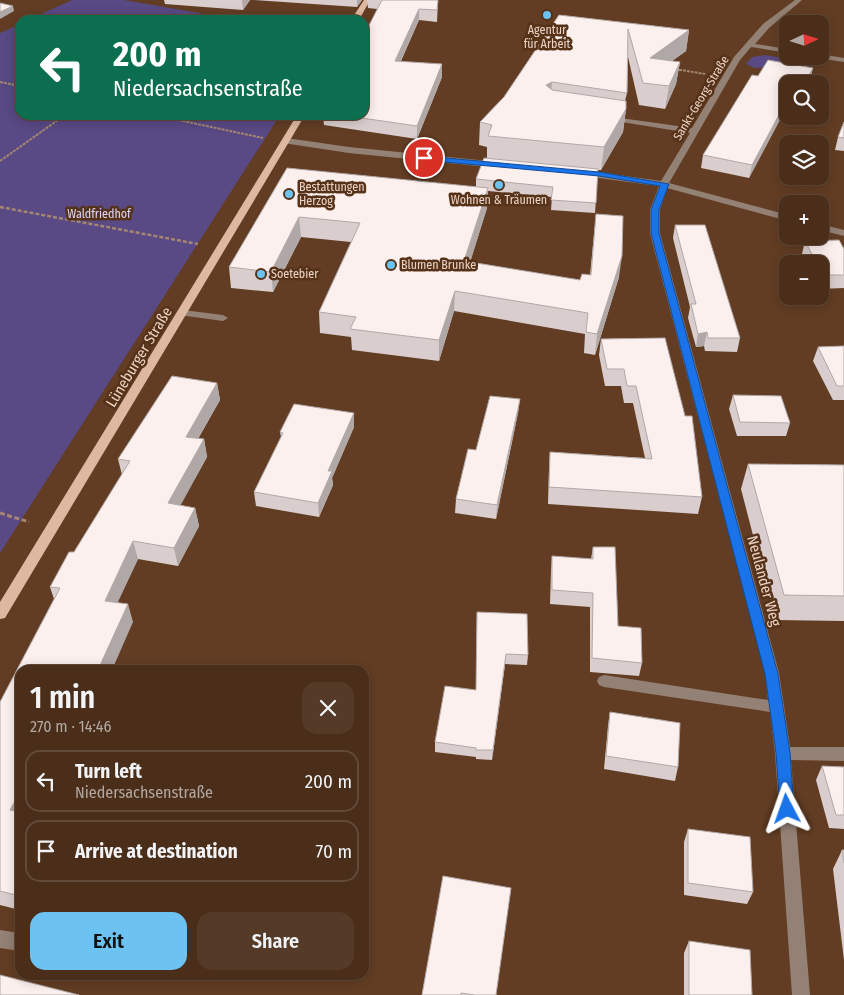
<!DOCTYPE html>
<html lang="en">
<head>
<meta charset="utf-8">
<style>
	body { margin:0; font-family:"Fira Sans Condensed",sans-serif; background:#543a27; color:#f1f3f6; height:100vh; display:flex; flex-direction:column; font-size:19px; white-space:nowrap }
	* { box-sizing:border-box; margin:0 }
	p { font-size:16px; color:#b2a8a2 }
	.icon { flex:none; width:28px; height:28px; fill:none; stroke:currentColor; stroke-width:2; stroke-linecap:round; stroke-linejoin:round }
	.map { position:relative; flex:1; overflow:hidden }
	.sheet { position:absolute; left:15px; top:665px; width:354px; height:315px; display:flex; flex-direction:column; background:#4a2e1a; border-radius:15px; box-shadow:0 2px 12px #0003,0 0 0 1px #614a39 }
	.sheet>* { flex:none }
	.top-card { position:absolute; left:15px; top:15px; width:354px; height:105px; border-radius:15px; box-shadow:0 2px 12px #0003,0 0 0 1px #614a39; background:#0b6e4f; color:#fff; overflow:hidden }
	.needle { width:32px; rotate:86deg }
	.tools { position:absolute; left:779px; top:15px; display:grid; gap:10px }
	.tools a { display:grid; place-items:center; width:50px; height:50px; border-radius:10px; background:#4a2e1a; box-shadow:0 2px 12px #0003,0 0 0 1px #614a39; font-size:25px }
	.pin { position:absolute; display:grid; place-items:center; width:42px; height:42px; color:#fff; margin:-21px; border:2px solid #fff; border-radius:50%; box-shadow:0 1px 5px #0007 }
	.me { position:absolute; width:55px; margin:-28px; rotate:356deg; stroke-linejoin:round; filter:drop-shadow(0 0 4px #0008) }
	.turn { display:flex; align-items:center; gap:18px; height:105px; padding:0 15px; font-size:22px }
	.turn .icon { width:65px; height:65px; stroke-width:2.5 }
	.turn b { display:block; font-size:35px; line-height:42px }
	.round { display:grid; place-items:center; flex:none; width:52px; height:52px; border-radius:15px; background:#543a27 }
	.head { display:flex; align-items:center; justify-content:space-between; height:85px; padding:0 15px }
	h1 { font-size:30px; font-weight:600; line-height:38px }
	.primary-button { display:flex; gap:10px; margin-top:auto; padding:10px 15px }
	.primary-button a { flex:1; height:58px; border-radius:15px; background:#6cc3f2; color:#111; font-size:20px; font-weight:600; line-height:58px; text-align:center }
	.primary-button a+a { background:#543a27; color:#f1f3f6 }
	ul { padding:0; list-style:none }
	li { display:flex; align-items:center; gap:15px; height:62px; margin:0 10px 8px; padding:0 5px; border:2px solid #614a39; border-radius:15px }
	li div { flex:1 }
	li b { display:block; font-size:19px }
	li em { font-style:normal }
	.map>svg:first-child { display:block }
</style>
</head>
<body>
<div class="map">
<svg width="844" height="995" viewBox="0 0 844 995">
	<rect width="100%" height="100%" fill="#623d23"/>
	<path fill="#594984" d="M72,0H124L239,20H28Z
		M20,24V115H280L0,553V33Z
		M765,55L796,60L798,66L755,68L746,64L752,57Z"/>
	<g fill="none" stroke-linecap="round" stroke-linejoin="round">
		<path stroke="#a48672" stroke-width="2" stroke-dasharray="3 1" stroke-linecap="butt" d="M675,69L705,74
			M0,82L20,86
			M155,115L263,138
			M0,161L65,115"/>
		<path stroke="#a48672" stroke-width="2.5" stroke-dasharray="4 2" stroke-linecap="butt" d="M0,207L198,244"/>
		<path stroke="#a48672" stroke-width="3" stroke-dasharray="5 2.5" stroke-linecap="butt" d="M0,513L29,522"/>
		<path fill="#948175" fill-rule="evenodd" d="M795,0H802L769,28L755,44L788,49V53L751,47L740,60L669,183L788,215V221L667,188L660,210V233L779,673L790,747H844V761L791,760L810,995H792L775,753L770,712L604,687L599,685L597,681L599,677L604,675L768,700L765,673L650,233V210L659,186L583,176L579,173L583,170L661,181L690,133L609,120H606V116L692,128L734,57L763,24Z
			M820,54L844,58V62L817,58Z
			M286,138L349,147L498,162L502,165L498,168L349,153L283,143L282,141Z
			M820,224L844,230V236L820,230Z
			M183,310L223,315L228,318L223,321L179,315V311Z
			M0,930L20,933V951L0,948Z"/>
		<path fill="#deb8a0" fill-rule="evenodd" d="M364,0H370L359,20H351Z
			M297,115H305L5,618L0,619V602Z"/>
	</g>
	<path fill="#d9cecd" d="M164,0H250L243,10L165,4Z
		M254,0H362L357,7Z
		M367,0H438L437,22L419,20L401,61L442,77L417,139L324,125L323,115H364L377,9L368,8Z
		M559,15L689,30L686,51L672,61L680,62L676,84L665,109L639,105L628,57L627,93L625,101L626,109L623,132L601,170H598L595,213L551,210L552,197L488,191L487,208L470,262L580,280L590,275L596,214L619,277L595,355L584,353L585,334L454,311L439,361L352,350L351,337L320,333L319,312L351,242L301,237L273,292L231,288L229,267L287,168L476,187V179L487,158V147L479,145L480,122L504,97Z
		M813,68L810,80L807,84H788V112H784L749,178L701,168L703,155L758,76Z
		M844,122V151L835,150L838,137Z
		M675,225L740,338L737,352L705,351L704,346L696,347L688,318L690,307L673,238Z
		M805,241L844,249V288L820,289V264H807L802,254Z
		M665,338L702,497L698,514L548,504L549,469L550,452L645,458L633,403H624L621,386H605L599,355L601,339Z
		M844,346V400H833L813,361L818,347Z
		M217,383L220,400L198,439H204L207,457L180,505L195,508L199,526L178,566L138,559L117,603L133,622L20,670V910L0,905V702L54,599L50,587L74,552L122,475L118,459Z
		M733,395L790,423L786,436H737L729,409Z
		M520,399L518,413L496,519L455,513L456,499L476,450Z
		M354,427L332,478L333,485L319,517L256,506L254,492L281,437L280,432Z
		M748,464L844,465V621L775,620L741,489Z
		M593,547L618,626L642,663L639,676L590,672V607L550,604L551,570L552,556L591,559Z
		M477,612L528,655L527,665L505,664L492,760L476,759V757L435,752V742L476,690Z
		M610,712L678,767L675,781L604,769L608,726Z
		M822,766L844,767V829L829,828L816,780Z
		M688,829L753,892L747,904L684,895V842Z
		M842,850H844V960L833,869Z
		M443,876L496,995H422Z
		M689,941L752,995H684V953Z"/>
	<path fill="#b0a8a7" d="M242,0H250L243,10Z
		M357,0H362L357,7Z
		M13,6L14,11L0,19V12Z
		M419,9V20L395,73V61Z
		M689,30L686,51L647,79L650,58Z
		M680,62L676,84L665,109L669,86Z
		M442,64V77L417,139V126Z
		M813,68L810,80L807,84H804Z
		M552,82L550,104L546,85Z
		M787,100L784,112L749,178L752,165Z
		M626,109L623,132L601,170L604,147Z
		M488,188L487,208L464,282V261Z
		M299,217L301,237L273,292L271,272Z
		M622,256L619,277L595,355L597,334Z
		M455,291L454,311L439,361V340Z
		M707,332L704,346L696,347L698,334Z
		M217,383L220,400L189,454L186,437Z
		M520,399L518,413L496,519L497,505Z
		M354,413V427L332,478L333,485L319,517L318,503L328,471Z
		M204,439L207,457L172,521L168,503Z
		M195,508L199,526L178,566L174,548Z
		M133,541L138,559L110,619L105,601Z
		M128,604L133,622L112,670H98Z
		M506,654L505,664L492,760L493,750Z
		M20,792V823L10,810Z"/>
	<path fill="#fcf0ee" stroke="#b0a8a7" d="M382,0H438L437,10L419,9L395,61L442,64L417,126L341,115H364V35Z
		M0,3L13,6L0,12Z
		M559,15L689,30L650,58L680,62L669,86L643,83L628,29L627,93L552,82L546,85L552,90L626,101V109L604,147L488,136L492,125L480,122L504,97Z
		M768,60L813,68L804,84H788V100H787L752,165L703,155L752,75L758,76Z
		M844,122V138L838,137Z
		M484,158L598,169L596,203L551,200L553,187L476,179Z
		M287,168L488,188L464,261L580,280L582,274L591,275L596,214L623,216L622,256L597,334L586,332L588,313L455,291L439,340L350,329L356,317L319,312L360,223L299,217L271,272L229,267Z
		M675,225H705L740,338H708L707,332L698,334L691,304H696Z
		M839,240L844,249V275H824L820,269V264H817L805,241Z
		M665,338L685,416H692L702,497L549,487L550,452L652,459L636,386H627L624,369H607L601,339Z
		M844,346V386H837L818,347Z
		M172,376L217,383L186,437L204,439L168,503L195,508L174,548L133,541L105,601L128,604L98,670H20V792L10,810L20,812V896L0,891V702L60,588L50,587L69,552H74L130,461L118,459Z
		M733,395L781,396L790,423L740,422Z
		M490,396L520,399L497,505L456,499L468,449L476,450Z
		M294,404L354,413L328,471H332L318,503L254,492L283,433L280,432Z
		M748,464L844,465V596L784,595Z
		M593,547H615L618,626L641,628L642,663L592,658L593,593L552,590V556L593,559Z
		M477,612L527,614L528,655L506,654L493,750H476V748L435,742L445,686L476,690Z
		M610,712L680,723L678,767L606,756Z
		M822,766L844,767V815H836Z
		M688,829L750,837L753,892L688,883Z
		M842,850H844V863Z
		M443,876L511,888L496,995H475L461,993V995H422Z
		M689,941L750,950L752,995H689Z
		M0,975L79,995H0Z"/>
	<path fill="#1a73e8" stroke="#114b97" d="M424,156L599,172L669,184L659,210V233L778,674L790,753L794,809L792,814L787,816L782,814L780,809L776,753L765,674L651,233V210L660,186L599,176L422,160L420,158Z"/>
	<g fill="#6cc3f2" stroke="#563219" stroke-width="2">
		<circle cx="547" cy="15" r="5"/>
		<circle cx="499" cy="185" r="5"/>
		<circle cx="289" cy="194" r="5"/>
		<circle cx="391" cy="265" r="5"/>
		<circle cx="261" cy="274" r="5"/>
	</g>
	<g text-anchor="middle" stroke-width="5" stroke-linejoin="round" paint-order="stroke">
		<g font-size="12" fill="#ebd4c6" stroke="#563219" text-anchor="start">
			<text x="547" y="34" text-anchor="middle">Agentur<tspan x="547" dy="14">für Arbeit</tspan></text>
			<text x="299" y="191">Bestattungen<tspan x="299" dy="14">Herzog</tspan></text>
			<text x="499" y="204" text-anchor="middle">Wohnen &amp; Träumen</text>
			<text x="401" y="269">Blumen Brunke</text>
			<text x="271" y="278">Soetebier</text>
		</g>
		<g font-size="12" fill="#ebd4c6" stroke="#563219">
			<text transform="translate(701 98) rotate(-59)" y="4">Sankt-Georg-Straße</text>
		</g>
		<g font-size="12" fill="#ded7fc" stroke="#563219">
			<text x="99" y="218">Waldfriedhof</text>
		</g>
		<g font-size="15" fill="#ebd4c6" stroke="#563219">
			<text transform="translate(139 357) rotate(-59)" y="5">Lüneburger Straße</text>
			<text transform="translate(764 581) rotate(75)" y="5">Neulander Weg</text>
		</g>
	</g>
</svg>
<div class="tools">
<a><svg class="needle" viewBox="-14 -14 28 28"><path d="M0-13l5 13h-10z" fill="#e53935"/><path d="M0 13l5-13h-10z" fill="#b2a8a2"/></svg></a>
<a><svg class="icon" aria-label="search" viewBox="0 0 24 24"><circle cx="10" cy="10" r="6"/><path d="M15 15l6 6"/></svg></a>
<a><svg class="icon" aria-label="layers" viewBox="0 0 24 24"><path d="M12 4l9 5-9 5-9-5zM3 14l9 5 9-5"/></svg></a>
<a>+</a>
<a>−</a>
</div>
<div class="pin" style="left:424px;top:158px;background:#d93025"><svg class="icon" aria-label="arrive" viewBox="0 0 24 24"><path d="M6 21V4h12l-3 4 3 4H6"/></svg></div>
<svg class="me" style="left:787px;top:809px" viewBox="-20 -20 40 40"><path d="M0-17L14 15 0 8-14 15z" fill="#1a73e8" stroke="#fff" stroke-width="4"/></svg>
<div class="top-card">
<div class="turn"><svg class="icon" aria-label="left" viewBox="0 0 24 24"><path d="M17 20v-9H6M10 6l-5 5 5 5"/></svg><div><b>200 m</b>Niedersachsenstraße</div></div>
</div>
<section class="sheet">
<div class="head"><div><h1>1 min</h1><p>270 m · 14:46</p></div><a class="round"><svg class="icon" aria-label="close" viewBox="0 0 24 24"><path d="M6 6l12 12M18 6L6 18"/></svg></a></div>
<ul>
<li><svg class="icon" aria-label="left" viewBox="0 0 24 24"><path d="M17 20v-9H6M10 6l-5 5 5 5"/></svg><div><b>Turn left</b><p>Niedersachsenstraße</p></div><em>200 m</em></li>
<li><svg class="icon" aria-label="arrive" viewBox="0 0 24 24"><path d="M6 21V4h12l-3 4 3 4H6"/></svg><div><b>Arrive at destination</b></div><em>70 m</em></li>
</ul>
<div class="primary-button"><a>Exit</a><a>Share</a></div>
</section>
</div>
</body>
</html>
